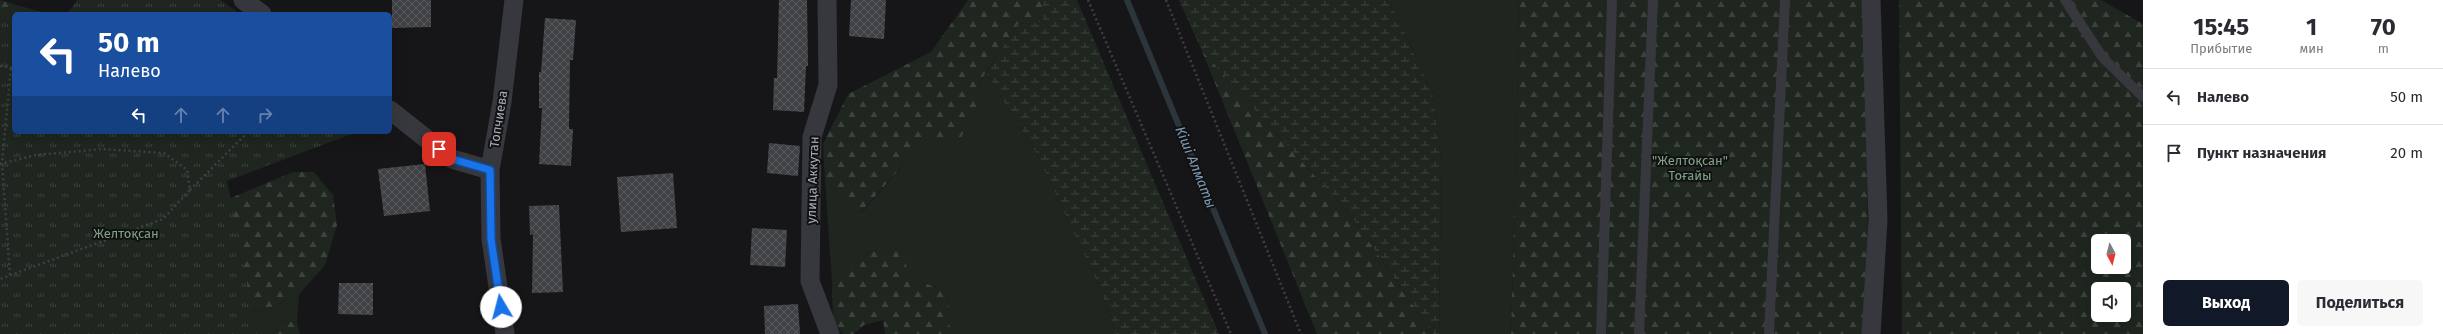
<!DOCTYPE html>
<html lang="ru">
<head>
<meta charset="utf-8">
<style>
	body { margin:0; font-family:"Fira Sans",sans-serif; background:#f7f7f7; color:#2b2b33; height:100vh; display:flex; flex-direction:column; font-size:15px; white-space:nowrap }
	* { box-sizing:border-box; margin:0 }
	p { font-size:13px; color:#7c7c81 }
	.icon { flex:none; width:22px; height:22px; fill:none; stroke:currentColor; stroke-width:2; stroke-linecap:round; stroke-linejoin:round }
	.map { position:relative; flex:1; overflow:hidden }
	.panel { display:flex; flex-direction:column; background:#fff; width:300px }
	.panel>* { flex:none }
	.guide { position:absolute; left:12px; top:12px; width:380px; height:122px; border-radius:6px; box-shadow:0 4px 16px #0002; background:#1a4fa0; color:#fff; overflow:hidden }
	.needle { width:26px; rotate:173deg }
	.fabs { position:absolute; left:2091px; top:234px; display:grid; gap:8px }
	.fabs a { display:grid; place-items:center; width:40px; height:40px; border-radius:6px; background:#fff; box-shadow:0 4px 16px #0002; font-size:20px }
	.pin { position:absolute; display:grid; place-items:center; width:34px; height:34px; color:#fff; margin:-17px; border-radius:8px; box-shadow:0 2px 6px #0006 }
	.me { position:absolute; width:44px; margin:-22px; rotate:352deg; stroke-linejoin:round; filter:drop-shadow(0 0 3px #0008) }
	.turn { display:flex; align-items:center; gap:14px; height:84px; padding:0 20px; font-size:18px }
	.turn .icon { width:52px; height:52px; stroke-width:2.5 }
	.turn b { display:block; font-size:28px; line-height:34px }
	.lanes { display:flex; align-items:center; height:38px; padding:0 20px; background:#0003; justify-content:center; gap:20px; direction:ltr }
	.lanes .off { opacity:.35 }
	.eta { display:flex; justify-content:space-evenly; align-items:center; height:68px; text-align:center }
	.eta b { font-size:24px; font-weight:700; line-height:28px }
	.action { display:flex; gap:8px; margin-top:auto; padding:8px 20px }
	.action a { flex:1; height:46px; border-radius:6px; background:#111827; color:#fff; font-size:16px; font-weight:700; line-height:46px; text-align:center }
	.action a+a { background:#f7f7f7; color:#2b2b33 }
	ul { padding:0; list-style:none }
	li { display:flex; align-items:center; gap:12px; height:56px; padding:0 20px; border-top:1px solid #e1e1e2 }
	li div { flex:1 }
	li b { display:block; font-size:15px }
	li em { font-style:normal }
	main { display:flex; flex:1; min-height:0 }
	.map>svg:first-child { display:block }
</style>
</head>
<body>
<main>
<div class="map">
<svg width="2143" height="334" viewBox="0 0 2143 334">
	<defs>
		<pattern id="forest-firs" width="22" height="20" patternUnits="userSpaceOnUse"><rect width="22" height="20" fill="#1e261f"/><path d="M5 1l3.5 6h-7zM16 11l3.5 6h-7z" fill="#3c433d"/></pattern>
		<pattern id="wetland-marsh" width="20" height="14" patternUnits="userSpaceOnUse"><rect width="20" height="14" fill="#1e261f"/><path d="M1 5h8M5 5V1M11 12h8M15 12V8" fill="none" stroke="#3c433d"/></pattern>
		<pattern id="park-tufts" width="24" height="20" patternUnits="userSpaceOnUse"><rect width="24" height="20" fill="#1e261f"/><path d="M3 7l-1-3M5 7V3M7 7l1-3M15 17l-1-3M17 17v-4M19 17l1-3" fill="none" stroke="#3c433d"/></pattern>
		<pattern id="building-cross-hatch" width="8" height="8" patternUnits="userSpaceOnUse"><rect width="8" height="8" fill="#404145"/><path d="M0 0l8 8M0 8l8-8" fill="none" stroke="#595a5e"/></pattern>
	</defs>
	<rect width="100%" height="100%" fill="#161618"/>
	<path fill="#1e261f" d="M1386,0H1520L1511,334H1439L1441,161L1433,95L1396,14Z
		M986,73L1037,154L1100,288L1116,334H950L948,292L909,277L877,249L853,259L832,282L825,180L861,213L927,139L977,104V86Z
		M299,294L297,323L284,320L273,334H52L144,315L265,310Z"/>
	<path fill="url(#forest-firs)" fill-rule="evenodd" d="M0,0L48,14H14L0,57Z
		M968,0H1043V22L1018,24L977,86V104L960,140L927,139L860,213L825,180L823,144L848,94L931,52Z
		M1520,0H1867L1868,314L1865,334H1511Z
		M1899,0H2101L2143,24V334H1902ZM2098,241H2124V267H2098ZM2098,289H2124V315H2098Z
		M1202,51L1352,217L1433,334H1317Z
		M293,172H314L333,195L337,225L325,265L299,294L265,310L144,315L0,334V295Z
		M877,249L903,252L909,277L948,292L950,334H885L883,320L864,325L854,334H843L833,320L832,282L853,259Z
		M284,320L297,323L300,334H273Z"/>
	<path fill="url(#wetland-marsh)" d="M1043,0H1077L1219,334H1116L1100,288L1037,154L986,73L1018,24L1043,22Z
		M1179,0H1386L1396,14L1433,95L1441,161L1439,334H1433L1352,217L1202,51Z"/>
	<path fill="url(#park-tufts)" d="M77,0H221L240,14H67Z
		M0,8L19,14H14V132H357L227,181L257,334H0Z"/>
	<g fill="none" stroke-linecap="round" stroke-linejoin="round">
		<path stroke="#2c353c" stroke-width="6" d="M1127,0L1265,334"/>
	</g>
	<path fill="url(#building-cross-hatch)" d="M392,0H431V27L392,28Z
		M779,0H807L808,66H806L804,112L773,110L774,78H777Z
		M851,0H886L884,39L849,36Z
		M545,18L576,20L573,60H570L569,129H573L571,166L539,164L542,108H539V72H541Z
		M769,143L800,146L798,176L767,173Z
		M425,164L430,211L384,216L378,169Z
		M673,173L677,228L621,232L617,177Z
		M559,205L563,292L532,293L533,234L530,235L529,206Z
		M752,228L787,230L785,267L750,265Z
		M339,283H373V315L338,314Z
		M798,304L800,334H765L764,306Z"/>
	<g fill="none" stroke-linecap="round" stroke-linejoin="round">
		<path stroke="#3d3f44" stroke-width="2.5" stroke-dasharray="2 3" stroke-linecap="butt" d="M1088,0L1231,334
			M1166,0L1301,334
			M0,66L14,68
			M0,164L36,155L102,149L164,153L187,170L190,190L163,219L0,279
			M190,190L248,132
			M10,275L2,163L11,67"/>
		<path stroke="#37383d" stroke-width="10" d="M2065,0L2103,58L2143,97
			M1601,334L1612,0
			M1639,334L1653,0
			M1769,334L1785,0"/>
		<path stroke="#37383d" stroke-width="19" d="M243,0L262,14
			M827,0L828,85L812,137L810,281L830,334
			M390,110L452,159L490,170
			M505,334L491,239L490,170L502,102L514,0
			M1871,334L1878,220L1871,0"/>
	</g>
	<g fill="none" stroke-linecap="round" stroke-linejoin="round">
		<g stroke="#114b97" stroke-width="10">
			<path id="route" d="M439,149L452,159L490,170L491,239L501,307"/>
		</g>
		<use href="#route" stroke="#1a73e8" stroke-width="7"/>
	</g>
	<g text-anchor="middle" stroke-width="4" stroke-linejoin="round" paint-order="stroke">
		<g font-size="13" fill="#a8adb8" stroke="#111113">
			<text transform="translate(498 119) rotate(-81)" y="5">Топчиева</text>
			<text transform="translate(812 180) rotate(-88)" y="5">улица Аккутан</text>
		</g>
		<g font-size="13" fill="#7fa381" stroke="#111113">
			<text x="1690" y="165">"Желтоқсан"<tspan x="1690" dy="15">Тоғайы</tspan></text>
			<text x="126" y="238">Желтоқсан</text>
		</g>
		<g font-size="14" font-style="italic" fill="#7f9bb3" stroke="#111113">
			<text transform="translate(1196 167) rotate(68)" y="5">Кіші Алматы</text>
		</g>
	</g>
</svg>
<div class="fabs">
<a><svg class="needle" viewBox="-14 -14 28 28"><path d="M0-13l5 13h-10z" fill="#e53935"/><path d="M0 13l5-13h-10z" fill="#7c7c81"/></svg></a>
<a><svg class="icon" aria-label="sound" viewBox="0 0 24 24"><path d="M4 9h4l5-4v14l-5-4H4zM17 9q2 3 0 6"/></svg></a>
</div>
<div class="pin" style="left:439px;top:149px;background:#d93025"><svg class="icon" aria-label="arrive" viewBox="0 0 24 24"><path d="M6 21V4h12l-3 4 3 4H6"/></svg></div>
<svg class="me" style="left:501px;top:307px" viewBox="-20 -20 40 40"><circle r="19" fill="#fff"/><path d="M0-13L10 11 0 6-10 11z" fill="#1a73e8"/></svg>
<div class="guide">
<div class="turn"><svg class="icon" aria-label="left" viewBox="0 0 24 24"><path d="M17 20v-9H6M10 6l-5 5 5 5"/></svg><div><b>50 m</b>Налево</div></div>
<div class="lanes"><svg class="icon" aria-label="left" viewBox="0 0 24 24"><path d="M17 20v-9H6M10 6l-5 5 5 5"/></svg><svg class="icon off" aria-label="ahead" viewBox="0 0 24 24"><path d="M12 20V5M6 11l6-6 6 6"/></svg><svg class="icon off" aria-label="ahead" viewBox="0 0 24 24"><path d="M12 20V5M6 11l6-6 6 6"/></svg><svg class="icon off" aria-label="right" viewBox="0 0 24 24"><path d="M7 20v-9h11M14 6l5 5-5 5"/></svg></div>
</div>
</div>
<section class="panel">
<div class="eta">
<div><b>15:45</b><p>Прибытие</p></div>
<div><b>1</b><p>мин</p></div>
<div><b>70</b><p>m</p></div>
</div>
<ul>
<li><svg class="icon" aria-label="left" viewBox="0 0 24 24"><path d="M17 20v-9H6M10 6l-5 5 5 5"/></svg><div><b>Налево</b></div><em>50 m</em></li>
<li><svg class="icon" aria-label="arrive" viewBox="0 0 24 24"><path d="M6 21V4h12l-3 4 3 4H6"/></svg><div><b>Пункт назначения</b></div><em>20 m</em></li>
</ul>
<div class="action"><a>Выход</a><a>Поделиться</a></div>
</section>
</main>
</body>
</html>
